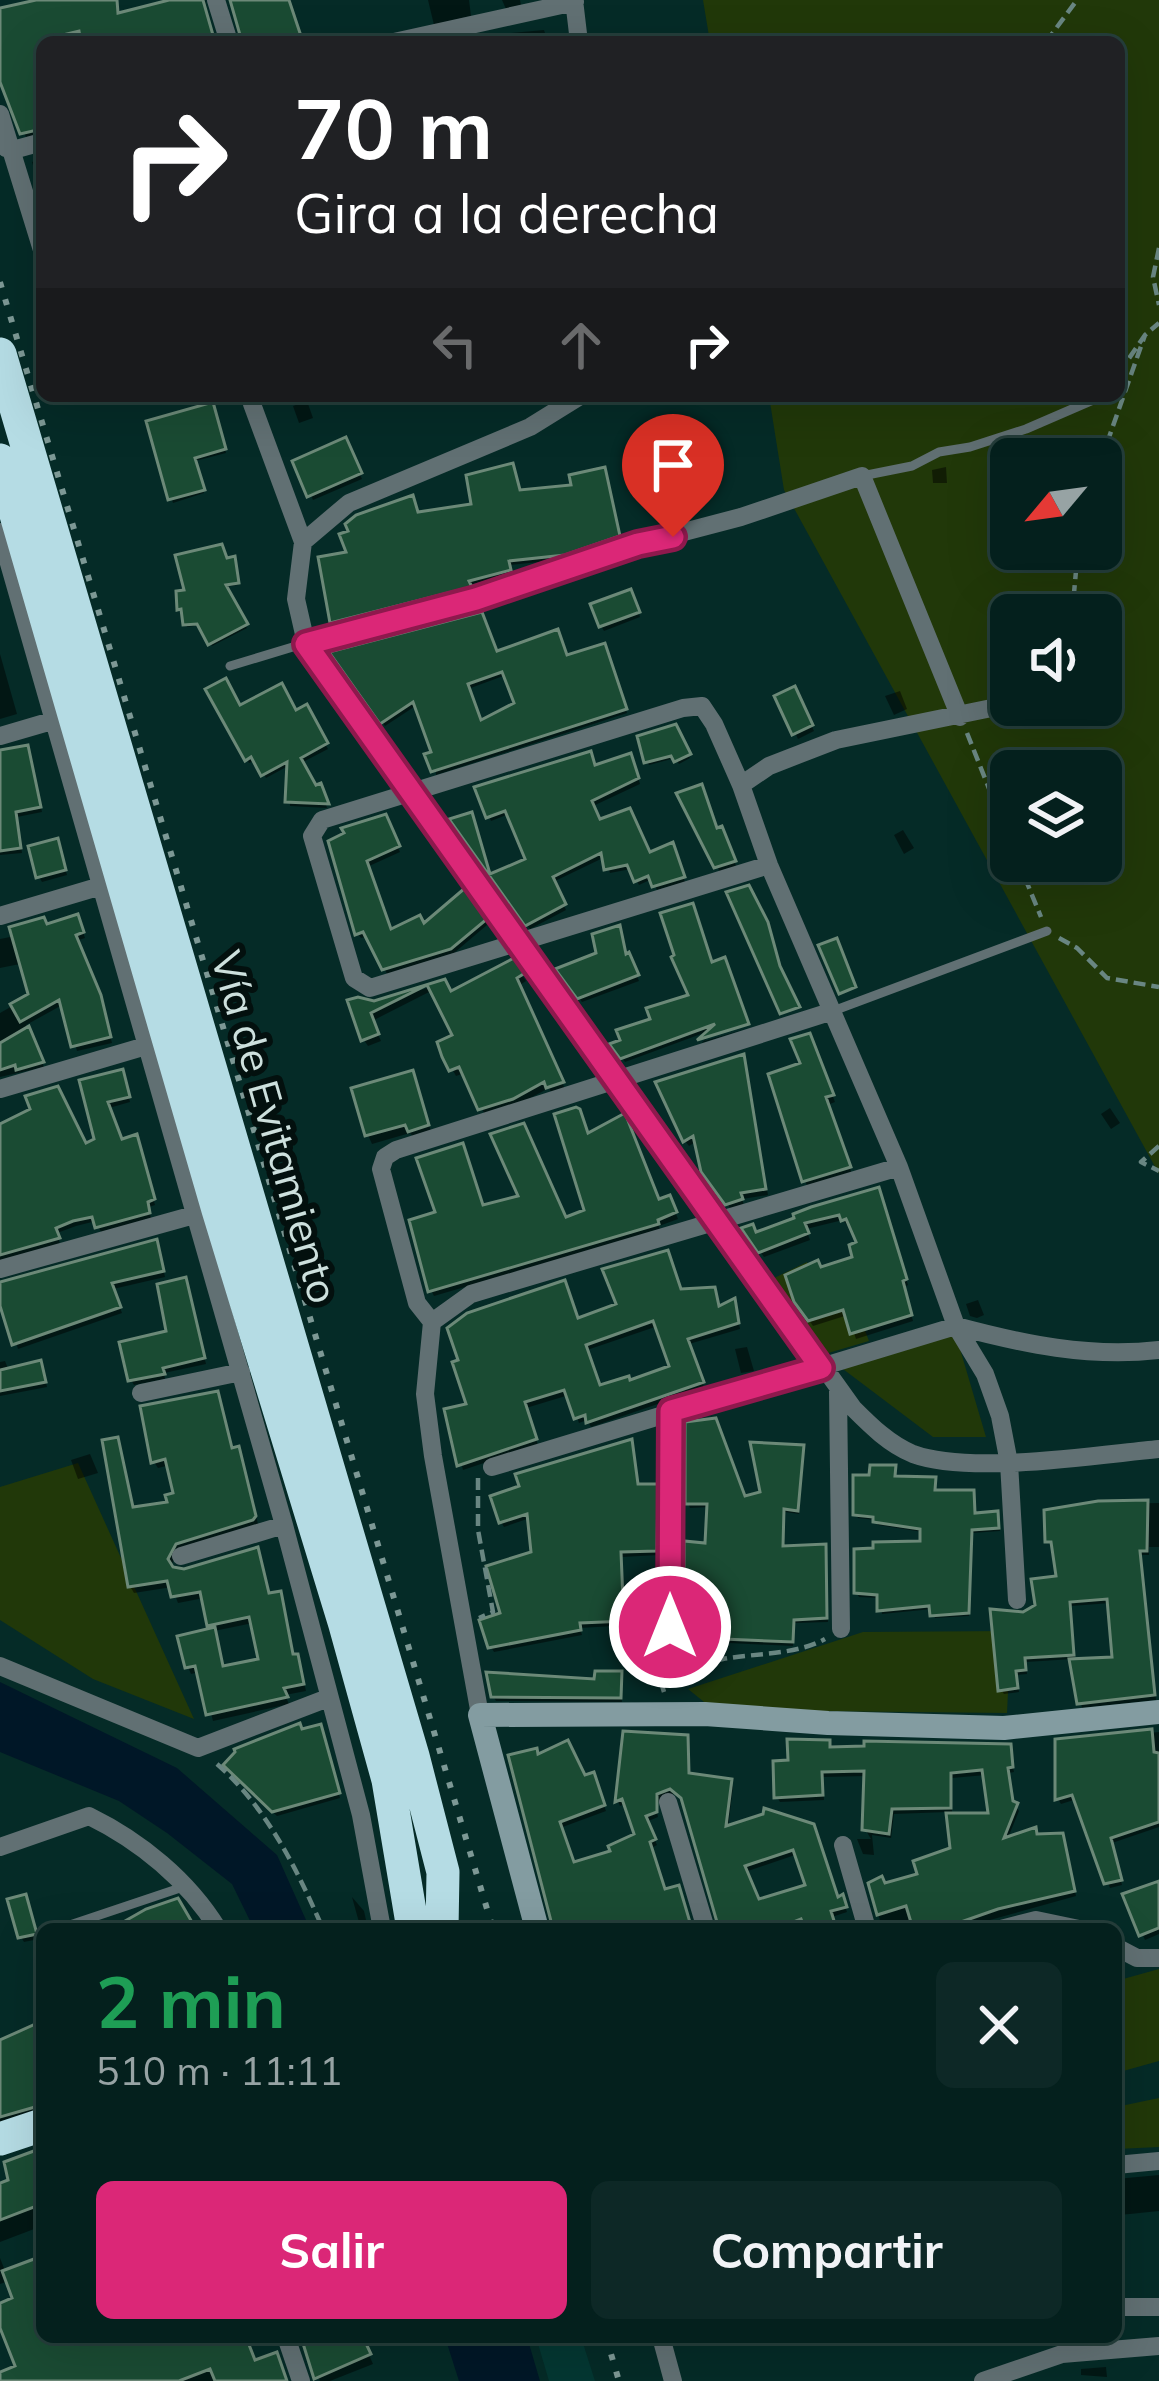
<!DOCTYPE html>
<html lang="es">
<head>
<meta charset="utf-8">
<style>
	body { margin:0; font-family:Mulish,sans-serif; background:#0d2826; color:#f1f3f6; height:100vh; display:flex; flex-direction:column; font-size:45px; white-space:nowrap }
	* { box-sizing:border-box; margin:0 }
	p { font-size:39px; color:#97a3a4 }
	.icon { flex:none; width:66px; height:66px; fill:none; stroke:currentColor; stroke-width:2; stroke-linecap:round; stroke-linejoin:round }
	.map { position:relative; flex:1; overflow:hidden }
	.panel { position:absolute; left:36px; top:1923px; width:1086px; height:420px; display:flex; flex-direction:column; background:#04201d; border-radius:18px; box-shadow:0 12px 48px #0002,0 0 0 3px #253e3b }
	.panel>* { flex:none }
	.hud { position:absolute; left:36px; top:36px; width:1089px; height:366px; border-radius:18px; box-shadow:0 12px 48px #0002,0 0 0 3px #253e3b; background:#202124; color:#fff; overflow:hidden }
	.needle { width:78px; rotate:241deg }
	.tools { position:absolute; left:990px; top:438px; display:grid; gap:24px }
	.tools a { display:grid; place-items:center; width:132px; height:132px; border-radius:18px; background:#04201d; box-shadow:0 12px 48px #0002,0 0 0 3px #253e3b; font-size:60px }
	.pin { position:absolute; display:grid; place-items:center; width:102px; height:102px; color:#fff; margin:-123px -51px; border-radius:50% 50% 50% 0; rotate:-45deg; box-shadow:0 0 12px #0007 }
	.pin .icon { rotate:45deg }
	.me { position:absolute; width:132px; margin:-66px; rotate:0deg; stroke-linejoin:round; filter:drop-shadow(0 0 9px #0008) }
	.turn { display:flex; align-items:center; gap:42px; height:252px; padding:0 60px; font-size:54px }
	.turn .icon { width:156px; height:156px; stroke-width:2.5 }
	.turn b { display:block; font-size:84px; line-height:102px }
	.lanes { display:flex; align-items:center; height:114px; padding:0 60px; background:#0003; justify-content:center; gap:60px; direction:ltr }
	.lanes .off { opacity:.35 }
	.round { display:grid; place-items:center; flex:none; width:126px; height:126px; border-radius:18px; background:#0d2826 }
	.head { display:flex; align-items:center; justify-content:space-between; height:204px; padding:0 60px }
	h1 { font-size:72px; font-weight:700; line-height:90px; color:#1e9e55 }
	.action { display:flex; gap:24px; margin-top:auto; padding:24px 60px }
	.action a { flex:1; height:138px; border-radius:18px; background:#db2777; color:#fff; font-size:48px; font-weight:700; line-height:138px; text-align:center }
	.action a+a { background:#0d2826; color:#f1f3f6 }
	.map>svg:first-child { display:block }
</style>
</head>
<body>
<div class="map">
<svg width="1159" height="2381" viewBox="0 0 1159 2381">
	<rect width="100%" height="100%" fill="#052b27"/>
	<path fill="#043732" d="M536,2337H581L595,2381H549Z"/>
	<path fill="#213809" fill-rule="evenodd" d="M703,0H1159V1174L784,490L769,396H1119V42H710ZM1011,459H1101V549H1011ZM1011,615H1101V705H1011ZM1011,771H1101V861H1011Z
		M807,1262L817,1288L845,1278L869,1341L825,1354L768,1281Z
		M955,1332L986,1437H933L839,1366Z
		M78,1463L194,1719L93,1679L0,1620V1487Z
		M1011,1631L1007,1713L714,1710L688,1689L863,1632Z
		M1159,1969V2061L1116,2073V1981Z
		M1159,2098V2147L1116,2149V2107Z"/>
	<path fill="#001727" d="M0,1682L177,1768L277,1855L310,1929H254L232,1884L167,1833L119,1801L0,1752Z
		M445,2337H527L540,2381H459Z"/>
	<path fill="#0007" fill-rule="evenodd" d="M38,0H117L118,16L169,3L168,0H205L214,42H42V134L26,137L0,73V11Z
		M428,0H469L471,16L434,25Z
		M502,0H520L521,5L506,9Z
		M544,30L548,42H512L511,33Z
		M42,158V194L32,162Z
		M307,401L313,418L299,423L293,406Z
		M214,408L226,453L195,461L204,493L173,503L149,423Z
		M345,441L362,479L313,500L296,462Z
		M946,467L947,483H933L932,470Z
		M606,475L620,541L568,559L510,565L511,574L469,585L471,592L335,626L333,622L350,554L475,506L520,493L574,487Z
		M226,561L235,562L238,585L224,587L247,628L212,646L201,625L187,627L180,609Z
		M633,597L640,617L604,631L601,626Z
		M606,651L627,713L436,775L435,753L417,705L385,726L333,654L567,658ZM506,675L518,705L481,723L468,689Z
		M0,654L17,714L0,719Z
		M209,690L239,709L295,714L305,708L328,749L301,763L314,789L322,791L327,808L290,806V765L266,778L256,760L249,763Z
		M794,690L814,731L798,739L778,697Z
		M900,691L907,709L894,715L885,696Z
		M675,728L690,758L679,764L675,758L649,765L647,761Z
		M0,753H30L42,812L17,817L22,853L0,855Z
		M633,761L640,784L593,806L599,822L649,856L674,850L685,882L657,890L652,879L639,885L631,869L610,873L605,857L553,882L566,910L530,929L492,876L529,861L509,814L491,821L489,816L595,768Z
		M681,794L724,835L736,866L720,872Z
		M384,818L400,852L367,867L391,932L423,927L464,893L487,925L454,953L387,974L368,936L361,938L358,934L331,843Z
		M903,830L914,848L904,854L894,835Z
		M59,847L67,875L42,882L39,877Z
		M80,923L85,938L76,941L102,1003L112,1043L77,1051L64,1004L26,1025L44,1067L0,1077V1013L32,995L20,964L0,968V939Z
		M628,956L639,981L582,1002L560,970Z
		M513,962L526,981L518,986L565,1089L552,1094L549,1088L517,1105L485,1115L465,1073L456,1076L445,1056L456,1036L433,990L372,1021L381,1041L368,1046L364,1040L351,1002L374,1004L444,983L450,995Z
		M712,965L746,1021L713,1032L704,1041L749,1028L702,1043L712,1030L625,1062L614,1046L692,997Z
		M812,1043L835,1102L827,1105L852,1174L808,1187L805,1181L803,1065Z
		M742,1057L768,1195L742,1199L744,1205L731,1209L708,1179L697,1141L689,1146L685,1141L659,1084Z
		M412,1073L432,1134L415,1139L410,1133L372,1144L368,1135Z
		M124,1078L130,1102L109,1108L122,1142L138,1143L155,1205L149,1207L151,1219L101,1232L96,1221L76,1226L57,1233L60,1244L0,1263V1129L85,1146L98,1141L83,1082Z
		M1110,1108L1120,1123L1111,1129L1101,1114Z
		M588,1137L659,1202L672,1204L678,1219L659,1226L660,1230L434,1296L431,1290L483,1208L566,1220L588,1212Z
		M880,1196L908,1285L904,1287L913,1321L856,1339L848,1315L813,1326L801,1308L821,1270L856,1259L860,1244L851,1224L847,1225L843,1220L806,1229L810,1240L764,1257L745,1230L756,1235Z
		M159,1249L165,1277L113,1289L122,1313L18,1349L0,1287Z
		M187,1285L206,1364L164,1373L165,1379L134,1385L131,1380L170,1333Z
		M681,1292L719,1309L736,1307L740,1329L689,1344L704,1388L591,1427L587,1420L579,1423L569,1395L526,1408L538,1445L463,1470L448,1412L470,1407L578,1321ZM658,1326L673,1368L629,1383L600,1388L587,1350Z
		M978,1300L984,1315L977,1318L970,1316L966,1304Z
		M747,1347L754,1371L741,1373L735,1349Z
		M5,1361L9,1371L43,1369L47,1387L0,1396V1362Z
		M217,1394L233,1451L241,1456L258,1524L179,1550L169,1569L184,1572L257,1550L269,1596L280,1594L284,1601L294,1657L300,1664L306,1691L285,1695L289,1704L213,1721L200,1672L191,1674L188,1667L213,1631L204,1598L178,1603L172,1587L134,1593L130,1586L134,1510L170,1505L177,1495L170,1465L158,1468L154,1462ZM253,1623L261,1661L224,1669L214,1631Z
		M631,1442L639,1487H656L659,1492V1555L622,1557L624,1603L655,1605L658,1630L633,1629L631,1625L580,1628L582,1635L494,1652L491,1647L534,1554L530,1518L504,1527L501,1522Z
		M802,1448L799,1514L785,1512L784,1549L825,1547L828,1622L794,1623L793,1646L729,1643L725,1636L711,1637L707,1592L689,1593L687,1588L708,1546L710,1507L690,1508L688,1503L744,1500L763,1494Z
		M90,1454L98,1473L78,1479L71,1460Z
		M894,1468L896,1479L934,1480L936,1493H973L976,1516L997,1514L999,1518L1000,1531L972,1533L969,1616L935,1618L932,1609L882,1614L880,1598L859,1597L857,1593L922,1544L923,1532L878,1525L875,1520L858,1518L856,1514L872,1478Z
		M1159,1503V1547H1149V1555H1141L1156,1700L1082,1708L1073,1659L1026,1662L1027,1674L1017,1675L1019,1692L1004,1694L1001,1690L1024,1615L1038,1607L1059,1578L1055,1546L1048,1541L1098,1504ZM1111,1603L1115,1660L1075,1661L1071,1606Z
		M620,1674L622,1702L496,1701L493,1696L597,1682Z
		M301,1732L322,1733L340,1798L277,1816L230,1771Z
		M1159,1732V1827L1112,1843L1122,1885L1110,1888L1077,1799L1061,1804L1058,1799V1742Z
		M626,1734L686,1738L690,1776L730,1782L733,1787L728,1828L812,1826L818,1891L844,1903L847,1912L829,1918L833,1929H721L685,1801L677,1793L661,1797L656,1807L658,1817L646,1822L657,1845L651,1848L665,1892L692,1929H555L539,1757L595,1781L606,1811L560,1828L574,1865L614,1853L638,1836L627,1803L620,1806L618,1801ZM798,1854L808,1887L758,1903L745,1872Z
		M828,1743L832,1750L1009,1747L1014,1772L1009,1773L1014,1804L1019,1811L1007,1840L1038,1837L1064,1841L1076,1896L958,1929H882L871,1884L885,1886L921,1876L953,1850L948,1812L894,1814L891,1838L872,1835L874,1855L863,1854L857,1839H871L865,1829L867,1776L823,1777L824,1800L780,1802L777,1797L791,1763ZM986,1775L991,1816H952V1778Z
		M1159,1884V1934L1145,1940L1126,1896Z
		M352,1897L364,1911L368,1929L360,1926Z
		M28,1902L38,1942L42,1940V1954L34,1940L24,1942L21,1937Z
		M42,2024V2111L0,2124V2074Z
		M42,2171V2226L0,2242V2187Z
		M1159,2175V2211L1120,2215L1122,2239H1116V2179Z
		M0,2258L6,2273L42,2259V2337H245L257,2362L275,2355L288,2381H5L19,2368L0,2319V2306L16,2300L9,2281L0,2284Z
		M303,2337H361L373,2364L330,2381H320Z
		M1106,2367L1107,2377L1081,2375V2369Z"/>
	<path fill="#1a4b33" stroke="#6c8978" stroke-width="3" fill-rule="evenodd" d="M36,0H117L118,13L169,0H203L215,42H81L79,31L42,40V99L35,101L42,129L20,134L0,82V8Z
		M230,0H289L303,42H242Z
		M213,402L226,449L195,458L205,490L168,500L146,421Z
		M346,437L362,473L307,497L292,461Z
		M513,463L520,490L571,485L569,475L605,467L620,536L565,555L509,561L511,570L469,581L472,587L330,623L318,557L346,552L339,534L348,531L345,524L356,515L413,495L418,512L471,504L466,475Z
		M222,544L227,558L235,556L239,583L226,585L248,624L208,645L197,624L183,625L181,609L177,610L176,591L184,590L175,555Z
		M631,589L640,612L599,627L590,604Z
		M482,612L497,651L558,629L567,655L605,643L627,709L431,772L424,754L431,752L413,702L380,724L329,652ZM502,672L514,703L481,720L468,684Z
		M226,678L240,705L282,683L296,710L307,704L328,743L301,758L316,785L321,783L329,804L285,802L287,762L261,776L251,757L245,761L205,689Z
		M795,686L813,725L792,735L774,696Z
		M676,724L691,754L674,762L671,756L644,763L637,736Z
		M28,745L41,807L16,812L21,848L0,851V750Z
		M591,751L595,765L631,753L639,778L592,801L600,819L630,808L650,852L673,842L685,877L652,887L648,876L634,882L627,865L604,870L601,853L553,877L566,904L525,926L449,819L472,812L490,874L525,859L505,811L486,818L474,787Z
		M702,784L717,828L722,826L736,861L714,868L676,793Z
		M386,814L400,846L367,861L391,929L420,915L424,923L465,888L487,919L451,949L382,970L363,932L355,935L328,841L344,833L341,828Z
		M58,838L66,870L36,878L28,846Z
		M749,885L768,922L780,966L800,1007L780,1014L726,892Z
		M693,903L712,962L725,957L749,1024L697,1040L715,1024L620,1059L609,1044L620,1040L616,1030L650,1019L646,1008L688,995L671,957L674,955L660,913Z
		M78,914L84,932L76,935L101,995L111,1037L71,1047L59,1000L20,1022L10,1004L28,994L9,927L44,917L47,924Z
		M620,925L626,954L629,952L639,975L577,999L555,969L596,953L592,934Z
		M837,938L856,987L839,994L818,945Z
		M514,958L525,973L517,978L564,1082L546,1088L544,1082L513,1099L478,1110L459,1067L449,1071L442,1057L437,1042L452,1035L427,985L371,1013L379,1034L361,1041L347,1000L358,997L374,1001L445,979L451,991Z
		M29,1026L44,1062L16,1070L15,1065L0,1070V1043Z
		M810,1033L834,1095L826,1097L851,1167L802,1182L768,1074L800,1063L790,1039Z
		M744,1054L766,1189L741,1193L743,1199L725,1205L701,1172L693,1136L683,1142L655,1082Z
		M123,1069L130,1097L108,1102L122,1139L137,1134L155,1199L148,1202L150,1213L95,1228L92,1217L73,1221L56,1228L60,1238L0,1255V1124L30,1109L25,1096L58,1086L86,1143L94,1139L79,1080Z
		M413,1070L429,1125L408,1132L405,1125L365,1136L351,1088Z
		M576,1107L580,1109L588,1133L625,1113L659,1199L670,1195L677,1212L658,1220L659,1224L428,1292L409,1220L435,1212L416,1158L463,1143L483,1205L518,1196L490,1134L524,1123L566,1217L584,1210L554,1114Z
		M879,1187L907,1279L903,1281L912,1315L850,1334L843,1310L808,1321L794,1302L785,1275L818,1260L821,1267L852,1257L849,1245L856,1242L846,1219L841,1221L839,1215L805,1223L809,1233L758,1253L741,1228L753,1224L756,1232L794,1218L793,1214L811,1207Z
		M157,1239L164,1271L112,1283L121,1307L12,1345L0,1306V1282Z
		M668,1250L681,1289L715,1287L719,1306L735,1298L739,1323L688,1339L704,1382L586,1423L585,1415L574,1419L564,1390L525,1402L537,1439L457,1466L444,1409L466,1404L452,1362L458,1360L447,1328L467,1313L565,1280L578,1318L616,1304L602,1269ZM653,1321L669,1366L630,1380L629,1376L600,1385L586,1345Z
		M186,1277L205,1358L163,1368L165,1374L128,1381L119,1342L166,1331L157,1284Z
		M41,1360L46,1382L0,1391V1370Z
		M218,1391L232,1448L239,1446L256,1516L253,1520L176,1544L168,1559L173,1567L184,1569L258,1547L269,1593L281,1591L293,1654H298L304,1684L284,1688L288,1697L206,1715L195,1666L185,1668L177,1636L215,1627L223,1666L258,1659L249,1617L207,1626L200,1592L171,1597L167,1581L128,1587L102,1440L118,1437L133,1507L167,1502L165,1495L173,1493L165,1459L151,1463L140,1406Z
		M716,1418L745,1496L760,1492L750,1442L804,1445L798,1511L784,1509L783,1546L826,1544L827,1618L794,1620L793,1642L723,1639V1632L705,1633L703,1589H684V1541L705,1543L707,1504H685V1422Z
		M632,1439L638,1484H658L657,1551L621,1552L623,1600L657,1602V1626L627,1625V1621L580,1623L581,1630L488,1648L479,1620L500,1613L486,1566L531,1552L527,1514L499,1523L490,1496L519,1486L515,1474Z
		M870,1465H896L895,1476L936,1477L935,1490H974L975,1513L998,1511L999,1528L972,1530L969,1613L930,1616L929,1606L877,1611V1595L854,1593V1549L873,1548V1542L920,1541V1529L873,1522V1517L853,1515V1475H869Z
		M1148,1500L1147,1551H1140L1155,1695L1077,1704L1069,1659L1112,1657L1107,1599L1070,1602L1074,1655L1025,1658L1026,1670L1016,1671L1018,1688L998,1691L990,1609L1023,1612L1035,1605L1031,1579L1056,1576L1051,1542H1045L1044,1510L1098,1501Z
		M595,1671H622L621,1698L491,1697L486,1672L594,1679Z
		M300,1723L302,1729L321,1724L340,1793L272,1812L223,1765L235,1752L234,1749Z
		M1152,1729L1154,1752L1159,1753V1822L1111,1838L1122,1880L1104,1884L1072,1795L1055,1800V1739Z
		M623,1731L688,1735L689,1773L732,1779L726,1826L763,1814L764,1808L814,1824L838,1897L843,1894L847,1907L831,1911L835,1924L805,1929L801,1919L776,1929H719L681,1798L670,1789L657,1794V1812L646,1816L656,1839L650,1842L665,1889L679,1885L692,1929H553L508,1755L537,1748L538,1754L568,1740L585,1775L594,1772L605,1805L560,1822L574,1862L610,1851L608,1846L634,1834L622,1799L615,1802ZM793,1850L805,1885L759,1899L745,1866Z
		M787,1739L830,1740V1747L864,1746V1741L1011,1744L1013,1767L1008,1768L1013,1801L1018,1803L1004,1838L1036,1827L1037,1834L1063,1833L1075,1891L998,1909L941,1929H913L906,1906L877,1915L868,1883L882,1876L885,1883L917,1874L913,1861L950,1848L946,1813H988L982,1770L951,1773V1808L892,1809L889,1834L862,1830L864,1771L822,1772L823,1795L774,1798L773,1761L788,1760Z
		M1159,1881V1928L1139,1936L1122,1894Z
		M26,1894L37,1934L18,1938L7,1899Z
		M178,1898L196,1929H111L146,1909Z
		M42,2021V2105L0,2117V2040Z
		M42,2148V2204L0,2220V2183L8,2180L4,2162Z
		M42,2256V2337H246L255,2360L277,2352L287,2381H215L210,2369L179,2381H0V2372L15,2366L0,2328V2303L12,2298L2,2271Z
		M301,2337H363L371,2354L314,2379Z"/>
	<g fill="none" stroke-linecap="round" stroke-linejoin="round">
		<path stroke="#698682" stroke-width="4.5" stroke-dasharray="12 6" stroke-linecap="butt" d="M1046,42L1077,0
			M1159,248L1153,277L1159,305
			M1119,373L1145,335L1159,323
			M1101,460L1145,335
			M1072,615L1078,549
			M967,733L1011,844
			M1018,861L1041,917
			M1059,938L1077,948L1107,978L1159,987
			M1159,1146L1141,1162L1159,1171
			M478,1478V1530L493,1612L479,1618
			M680,1645L719,1660
			M664,1692L660,1679C680,1672 703,1663 723,1659C756,1653 796,1655 825,1639
			M217,1764C267,1808 297,1869 323,1929"/>
		<path stroke="#617073" stroke-width="9" d="M862,476L912,466L939,452L970,447L1026,429L1093,400
			M230,666L306,643
			M833,1011L1047,931
			M58,1929L186,1886"/>
		<path stroke="#617073" stroke-width="18" d="M216,0L229,42
			M574,0L579,42
			M394,42L575,2
			M0,114L42,250
			M6,148L13,150L42,142
			M252,404L303,542L296,599L306,643L853,1408C871,1426 889,1444 913,1454C970,1475 1096,1455 1159,1449
			M0,532L284,1525L361,1815L382,1929
			M303,542L349,503L530,427L580,396
			M306,643L476,600L638,544L741,517L862,476L960,717
			M0,736L55,720
			M741,785L769,766L836,740L1011,704
			M769,865L370,988L354,978L312,836L322,820L683,708L702,706L714,724L741,785L769,865L899,1167L956,1326L985,1374L1000,1416L1009,1463L1017,1600
			M0,916L101,886
			M0,1089L156,1043
			M0,1269L194,1215
			M432,1322L471,1294L899,1167
			M838,1391L841,1629
			M141,1393L241,1372
			M492,1467L956,1326C1023,1344 1089,1358 1159,1350
			M181,1556L284,1525
			M670,1627L672,1411
			M0,1666L198,1748L328,1698
			M480,1715L433,1456L425,1394L432,1322L417,1303L381,1169L385,1157L396,1150L833,1011
			M668,1802L706,1929
			M843,1845L867,1929
			M0,1847L89,1816C140,1841 188,1880 218,1929
			M1001,1929L1036,1920L1079,1929
			M1116,1947L1137,1958H1159
			M1116,2165L1159,2161
			M1116,2307H1159
			M286,2337L301,2381
			M661,2337L673,2381
			M983,2381L1062,2354L1159,2346"/>
		<path stroke="#839ca1" stroke-width="24" d="M537,1929L480,1715L705,1714L828,1723L1004,1728L1159,1712"/>
		<path stroke="#b5dce4" stroke-width="33" d="M0,354L413,1756L443,1872L442,1929
			M0,460L218,1210L345,1625L388,1780L413,1929
			M0,2139L42,2125"/>
		<path stroke="#7d9895" stroke-width="6" stroke-dasharray="6 12" stroke-linecap="butt" d="M0,282L493,1929
			M606,2337L619,2381"/>
	</g>
	<g fill="none" stroke-linecap="round" stroke-linejoin="round">
		<g stroke="#8e194d" stroke-width="30">
			<path id="route" d="M670,1627L671,1411L821,1368L306,644L476,599L638,544L673,537"/>
		</g>
		<use href="#route" stroke="#db2777" stroke-width="21"/>
	</g>
	<g text-anchor="middle" stroke-width="12" stroke-linejoin="round" paint-order="stroke">
		<g font-size="42" fill="#cde0dd" stroke="#03100e">
			<text transform="translate(275 1127) rotate(74)" y="15">Vía de Evitamiento</text>
		</g>
	</g>
</svg>
<div class="tools">
<a><svg class="needle" viewBox="-14 -14 28 28"><path d="M0-13l5 13h-10z" fill="#e53935"/><path d="M0 13l5-13h-10z" fill="#97a3a4"/></svg></a>
<a><svg class="icon" aria-label="sound" viewBox="0 0 24 24"><path d="M4 9h4l5-4v14l-5-4H4zM17 9q2 3 0 6"/></svg></a>
<a><svg class="icon" aria-label="layers" viewBox="0 0 24 24"><path d="M12 4l9 5-9 5-9-5zM3 14l9 5 9-5"/></svg></a>
</div>
<div class="pin" style="left:673px;top:537px;background:#d93025"><svg class="icon" aria-label="arrive" viewBox="0 0 24 24"><path d="M6 21V4h12l-3 4 3 4H6"/></svg></div>
<svg class="me" style="left:670px;top:1627px" viewBox="-20 -20 40 40"><circle r="17" fill="#db2777" stroke="#fff" stroke-width="3"/><path d="M0-11L8 9 0 5-8 9z" fill="#fff"/></svg>
<div class="hud">
<div class="turn"><svg class="icon" aria-label="right" viewBox="0 0 24 24"><path d="M7 20v-9h11M14 6l5 5-5 5"/></svg><div><b>70 m</b>Gira a la derecha</div></div>
<div class="lanes"><svg class="icon off" aria-label="left" viewBox="0 0 24 24"><path d="M17 20v-9H6M10 6l-5 5 5 5"/></svg><svg class="icon off" aria-label="ahead" viewBox="0 0 24 24"><path d="M12 20V5M6 11l6-6 6 6"/></svg><svg class="icon" aria-label="right" viewBox="0 0 24 24"><path d="M7 20v-9h11M14 6l5 5-5 5"/></svg></div>
</div>
<section class="panel">
<div class="head"><div><h1>2 min</h1><p>510 m · 11:11</p></div><a class="round"><svg class="icon" aria-label="close" viewBox="0 0 24 24"><path d="M6 6l12 12M18 6L6 18"/></svg></a></div>
<div class="action"><a>Salir</a><a>Compartir</a></div>
</section>
</div>
</body>
</html>
